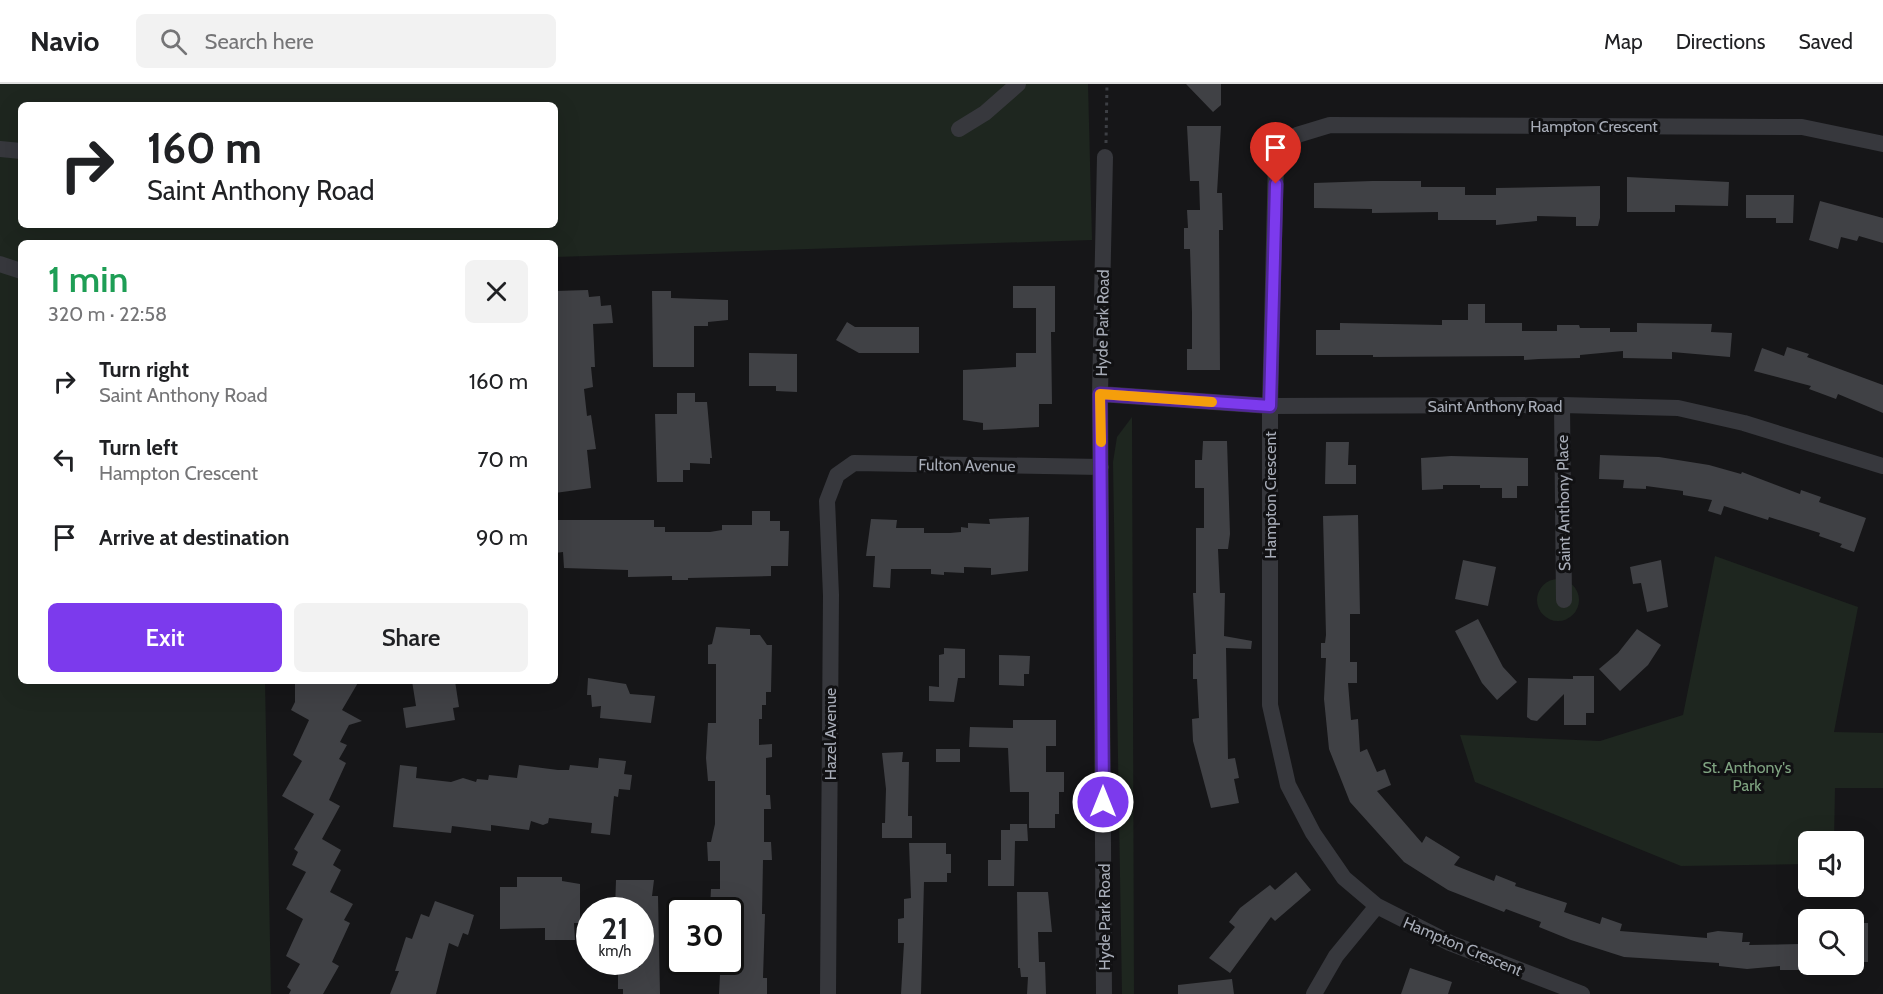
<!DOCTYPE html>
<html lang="en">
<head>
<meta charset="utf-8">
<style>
	body { margin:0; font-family:Cabin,sans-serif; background:#f2f2f2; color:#202124; height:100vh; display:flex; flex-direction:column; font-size:22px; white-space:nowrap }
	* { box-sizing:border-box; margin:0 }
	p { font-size:20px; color:#757577 }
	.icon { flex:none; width:33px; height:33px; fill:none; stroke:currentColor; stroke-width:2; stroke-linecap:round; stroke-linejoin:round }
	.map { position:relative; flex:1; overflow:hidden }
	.details { position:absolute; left:18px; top:156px; width:540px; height:444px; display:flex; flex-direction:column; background:#fff; border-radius:9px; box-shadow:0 6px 24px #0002 }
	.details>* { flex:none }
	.banner { position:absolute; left:18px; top:18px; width:540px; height:126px; border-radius:9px; box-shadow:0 6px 24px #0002; background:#fff; color:#202124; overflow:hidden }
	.tools { position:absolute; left:1798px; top:747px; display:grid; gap:12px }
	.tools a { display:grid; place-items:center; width:66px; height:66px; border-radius:9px; background:#fff; box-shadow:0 6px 24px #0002; font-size:30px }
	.speed { position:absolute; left:576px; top:813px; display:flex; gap:12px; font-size:30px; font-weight:700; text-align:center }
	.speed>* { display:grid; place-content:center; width:78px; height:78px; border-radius:50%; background:#fff; box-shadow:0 6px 24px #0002; line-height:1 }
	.speed small { font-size:15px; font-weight:400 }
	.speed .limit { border:3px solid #111; border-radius:9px; background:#fff; color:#111 }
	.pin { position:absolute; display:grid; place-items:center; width:51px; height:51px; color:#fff; margin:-62px -26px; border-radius:50% 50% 50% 0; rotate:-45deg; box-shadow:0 0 6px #0007 }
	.pin .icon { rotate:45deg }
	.me { position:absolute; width:66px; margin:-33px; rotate:0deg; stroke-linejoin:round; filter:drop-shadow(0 0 4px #0008) }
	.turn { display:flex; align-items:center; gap:21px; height:126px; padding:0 30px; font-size:27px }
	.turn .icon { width:78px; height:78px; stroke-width:2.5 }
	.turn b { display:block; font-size:42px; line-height:51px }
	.round { display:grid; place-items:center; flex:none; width:63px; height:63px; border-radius:9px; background:#f2f2f2 }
	.overview { display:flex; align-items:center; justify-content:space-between; height:102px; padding:0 30px }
	h1 { font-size:36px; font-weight:600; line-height:45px; color:#1e9e55 }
	.cta { display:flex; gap:12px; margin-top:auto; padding:12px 30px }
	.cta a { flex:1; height:69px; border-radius:9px; background:#7c3aed; color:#fff; font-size:24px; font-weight:600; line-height:69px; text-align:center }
	.cta a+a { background:#f2f2f2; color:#202124 }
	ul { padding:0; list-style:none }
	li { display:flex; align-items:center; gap:18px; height:78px; padding:0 30px }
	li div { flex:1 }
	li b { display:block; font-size:22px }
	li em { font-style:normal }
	header { display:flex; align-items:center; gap:36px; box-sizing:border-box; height:84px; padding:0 30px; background:#fff; border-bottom:2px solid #e0e0e0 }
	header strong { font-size:28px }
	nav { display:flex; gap:33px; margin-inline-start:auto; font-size:21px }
	.search { width:420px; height:54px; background:#f2f2f2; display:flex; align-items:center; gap:15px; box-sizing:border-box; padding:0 21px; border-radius:9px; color:#757577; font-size:22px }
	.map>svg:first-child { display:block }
</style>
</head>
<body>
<header>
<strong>Navio</strong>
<div class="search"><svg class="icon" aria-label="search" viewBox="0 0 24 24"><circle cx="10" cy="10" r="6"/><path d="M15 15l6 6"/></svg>Search here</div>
<nav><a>Map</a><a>Directions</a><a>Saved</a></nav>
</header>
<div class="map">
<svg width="1883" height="910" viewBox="0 0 1883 910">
	<rect width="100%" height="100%" fill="#161618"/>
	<path fill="#1e261f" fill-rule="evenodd" d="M0,0H1088L1092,156L555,173V159H21V597H265L271,910H0ZM21,21H555V141H21Z
		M1132,333L1134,910H1122L1113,378L1117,353Z
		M1715,472L1858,523L1834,648L1883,649V704H1835L1834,757L1809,758V780L1681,782L1475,698L1460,651L1600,657L1683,631Z
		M1537 516a21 21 0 1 1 42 0a21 21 0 1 1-42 0Z"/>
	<path fill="#404145" d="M1186,0H1221V21L1213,28Z
		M1187,42H1221L1217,109H1222L1223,146H1219L1220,286H1187V265H1192V229L1190,165H1184V144H1188L1187,126H1200L1199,97H1190Z
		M1627,93L1729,98L1728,122L1675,121V128H1627Z
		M1372,97H1421V103H1465V111H1496V104L1600,102V134L1598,142H1576V133L1537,132V137L1496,141V136H1438V128L1372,129V125L1314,124V99Z
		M1746,111H1794L1793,139H1776V134H1746Z
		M1820,117L1883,134V159L1859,152L1857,157L1841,153L1838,165L1809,156Z
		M1013,202H1055V248H1051L1052,320H1039V343L983,346V339L963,336V286L1016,283V269H1036V224H1013Z
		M588,206L589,213L600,212L601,222L611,221L613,239L593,240L595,283H591L593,303L584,305L587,332L591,331L596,365L587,366L591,404L555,409V207Z
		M652,207H671V214L728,216V236L708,238V242H694V283H653Z
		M1468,220H1485V239H1522V247H1557V241H1579L1580,244H1610V248H1637V239L1712,240L1711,248L1732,249L1730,273L1672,268V275L1623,274V267L1580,271V274L1539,275L1524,276V272L1373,273V271H1316V246H1340V239L1442,241V236H1468Z
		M847,238L855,243H919V269H859L836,256Z
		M1787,263L1809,270L1807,273L1883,301V329L1838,310L1836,315L1809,305L1811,302L1754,287L1762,264L1784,272Z
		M749,269L797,270V308L776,307V302H749Z
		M677,309H695V318H707L712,374H710V380L690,379V386H683V398H657L655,330H677Z
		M1203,357H1227L1230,450L1228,465H1218L1220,509H1225L1224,552L1252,557L1251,565L1226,564L1228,675L1235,674L1239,694L1234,695L1239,719L1211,724L1193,657L1192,635L1199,634L1197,595H1193V570H1196L1193,509H1196V444H1204V404H1195V376H1202Z
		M1326,358H1349L1348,381H1356V400H1325Z
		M1600,371L1659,373L1709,381L1741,390L1742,388L1800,410L1801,406L1821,413L1819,418L1866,434L1854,468L1840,463L1842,460L1819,452L1820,449L1769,433L1768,436L1724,422L1721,431L1708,427L1712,416L1683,411V407L1646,402V405L1623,404L1624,396L1599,395Z
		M1451,372L1528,374V402H1517V414H1502V404H1480V401H1443V405L1422,406L1421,374Z
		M752,427H770V437H780V447H789L788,482H771V492L688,494V496H672V492L628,493V486L564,484L563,468L555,469V436H654V443H665V448H710L722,446V441H752Z
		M1358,431L1360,530H1350V578H1357V599H1348L1351,636L1358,635L1360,668L1367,665L1377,688L1385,685L1391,701L1377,707L1422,759L1426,752L1460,773L1454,781L1494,797L1496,791L1516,799L1515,802L1567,819L1564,828L1600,840L1602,833L1622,840L1620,847L1707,854V849L1718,847L1743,849L1742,858H1750L1749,861L1800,860L1801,886H1780V882L1747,885L1719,882V879L1624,873L1571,856L1539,843L1541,838L1506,825L1504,828L1448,806L1404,778L1350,718L1329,665L1324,615L1326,574H1321V559H1325L1326,551L1323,432Z
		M1029,433L1028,487L991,491V484L964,483V489L944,488V491L931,490V485H891L890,504L873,503L875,472H866L871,435L897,436L896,444H924V449H950L961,448V443L968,444V439L990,440L989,435Z
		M1463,476L1496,483L1488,522L1455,515Z
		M1661,476L1668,523L1647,528L1641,499L1633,500L1630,483Z
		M1478,535L1503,583L1517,598L1497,616L1482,599L1455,547Z
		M716,543L750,545V551H760L767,561H772L771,608H766V621H762V635H759V661L772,660V673L766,674V711H770L771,725H764V758H771L772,776H763L762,830H765L763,894H767V910H719L720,890H725L723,878H730V824H710L711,805H720V777H708L707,758H711L715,740V697H708L706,674L708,639H716V580H708V561L712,560Z
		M1637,545L1661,561L1648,581L1620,607L1599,585L1618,569Z
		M944,564L965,565V594H958L954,618L929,617V602L939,603V571L944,570Z
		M999,571L1030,572L1029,590H1024V602L999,601Z
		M1573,592H1594V629H1586V641H1564V610L1537,637L1531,636L1527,633L1528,594L1573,595Z
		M588,594L626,600L630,610L655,612L651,639L600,634L601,622L592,623L591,611H587Z
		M295,597H359L342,626L362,637L349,641L340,658L347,661L339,675L346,679L329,716L340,722L322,755L341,766L333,781L341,786L330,808L353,820L344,836L350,839L332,878L339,882L323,910H289L291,906L287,903L300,880L286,872L303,835L286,825L306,788L292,781L298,768L294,765L314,730L282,712L302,677L293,671L309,636L291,626L295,618Z
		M412,597H455L459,623L453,624L455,636L406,644L403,624L416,622Z
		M1013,636H1056V662H1046V688H1064V708H1059V730H1055V744H1029V708H1010L1008,664L969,663L970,643L1013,644Z
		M936,665H960V678H936Z
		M903,668L902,678H909L908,732H912V754H882V739H885L886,705L882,669Z
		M599,674L626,677L624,690L632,691L630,706L619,705L618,713L614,712L610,751L591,749L592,739L549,734L548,739L543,741L531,737L529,746L491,741V747L452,742L451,749L393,743L400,681L417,683L416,694L451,698L463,694L476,698L477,695L488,696L489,691L517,694L519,681L558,686H569L570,681L598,684Z
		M1010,740H1027L1028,757H1015L1014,802H988V776H1001V746H1010Z
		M909,759H946V770H951V789H947V798H924L921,910H901L904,859H898V835L904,834V815L911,814Z
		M1296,788L1311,806L1275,837L1271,833L1230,889L1209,874L1235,843L1229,838L1240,824L1270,801L1275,806Z
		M517,793H562V797L580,800V839H574L575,856H545V844L500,845V803H517Z
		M616,796H654L652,812H658L660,910H623V905H618V883H640V826H615Z
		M1017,808H1048L1052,848H1038L1039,878H1045L1046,910H1027L1028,893H1021L1020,884H1018Z
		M435,817L474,831L468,851L463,849L458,863L449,859L436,910H390L399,887H395L406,853L412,855L421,830L429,833Z
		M1855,839H1868V878H1854Z
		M1410,884L1452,898L1448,910H1401Z
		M1232,895L1234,910H1178V901Z"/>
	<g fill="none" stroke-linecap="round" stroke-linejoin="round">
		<path stroke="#3d3f44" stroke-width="3" stroke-dasharray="3 4.5" stroke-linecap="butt" d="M1106,59L1107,0"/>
		<path stroke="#37383d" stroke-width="16" d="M959,45L985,29L1018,0
			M0,65L21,67
			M0,180L21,187
			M1100,310L1270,322L1562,321L1678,324L1744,339L1883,382
			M1562,321L1564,516
			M828,910L831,511L827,417L837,391L854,379L1101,383
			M1104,910L1100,310L1105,73
			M1314,910L1336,872L1377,822
			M1582,910L1450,859L1377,822L1344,794L1313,749L1288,701L1270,621V322L1276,77L1297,51L1330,41L1802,43L1883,60"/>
	</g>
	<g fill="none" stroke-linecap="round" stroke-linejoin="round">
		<g stroke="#51269a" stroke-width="15">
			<path id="route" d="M1103,718L1100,310L1270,322L1276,100"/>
		</g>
		<use href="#route" stroke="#7c3aed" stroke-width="10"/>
		<path stroke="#f59e0b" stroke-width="10" d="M1101,358L1100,310L1212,318"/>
	</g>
	<g text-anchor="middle" stroke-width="6" stroke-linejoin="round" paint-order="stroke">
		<g font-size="16" fill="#a8adb8" stroke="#111113">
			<text x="1594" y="48">Hampton Crescent</text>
			<text transform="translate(1102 239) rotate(-89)" y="6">Hyde Park Road</text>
			<text x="1495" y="328">Saint Anthony Road</text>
			<text transform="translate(967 381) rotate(1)" y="6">Fulton Avenue</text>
			<text transform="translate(1270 411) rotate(-90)" y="6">Hampton Crescent</text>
			<text transform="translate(1563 419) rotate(-91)" y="6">Saint Anthony Place</text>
			<text transform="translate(830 650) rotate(-90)" y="6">Hazel Avenue</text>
			<text transform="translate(1104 833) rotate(-90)" y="6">Hyde Park Road</text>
			<text transform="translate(1463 862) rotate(23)" y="6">Hampton Crescent</text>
		</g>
		<g font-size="16" fill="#7fa381" stroke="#111113">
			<text x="1747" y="689">St. Anthony's<tspan x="1747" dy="18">Park</tspan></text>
		</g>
	</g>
</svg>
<div class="tools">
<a><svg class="icon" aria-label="sound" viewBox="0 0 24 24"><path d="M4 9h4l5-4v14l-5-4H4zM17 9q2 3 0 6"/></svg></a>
<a><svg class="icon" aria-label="search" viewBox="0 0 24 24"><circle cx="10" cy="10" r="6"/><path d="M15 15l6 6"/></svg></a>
</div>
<div class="speed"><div>21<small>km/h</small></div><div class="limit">30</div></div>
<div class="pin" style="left:1276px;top:100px;background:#d93025"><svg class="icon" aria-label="arrive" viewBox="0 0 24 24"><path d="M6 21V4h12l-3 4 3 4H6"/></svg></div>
<svg class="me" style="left:1103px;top:718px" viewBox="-20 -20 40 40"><circle r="17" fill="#7c3aed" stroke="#fff" stroke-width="3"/><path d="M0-11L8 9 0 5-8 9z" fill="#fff"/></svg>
<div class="banner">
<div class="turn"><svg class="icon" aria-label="right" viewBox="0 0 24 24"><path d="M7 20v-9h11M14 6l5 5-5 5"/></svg><div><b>160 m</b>Saint Anthony Road</div></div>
</div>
<section class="details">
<div class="overview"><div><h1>1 min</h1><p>320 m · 22:58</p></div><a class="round"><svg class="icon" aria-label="close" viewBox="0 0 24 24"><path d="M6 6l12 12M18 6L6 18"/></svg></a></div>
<ul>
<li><svg class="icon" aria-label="right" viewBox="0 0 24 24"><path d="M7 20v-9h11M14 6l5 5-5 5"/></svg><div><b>Turn right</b><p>Saint Anthony Road</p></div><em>160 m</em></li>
<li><svg class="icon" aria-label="left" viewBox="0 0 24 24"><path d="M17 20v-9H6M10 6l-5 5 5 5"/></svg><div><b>Turn left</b><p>Hampton Crescent</p></div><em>70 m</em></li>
<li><svg class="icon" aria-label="arrive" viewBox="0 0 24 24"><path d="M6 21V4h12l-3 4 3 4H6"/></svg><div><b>Arrive at destination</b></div><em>90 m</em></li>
</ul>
<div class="cta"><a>Exit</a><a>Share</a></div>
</section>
</div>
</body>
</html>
